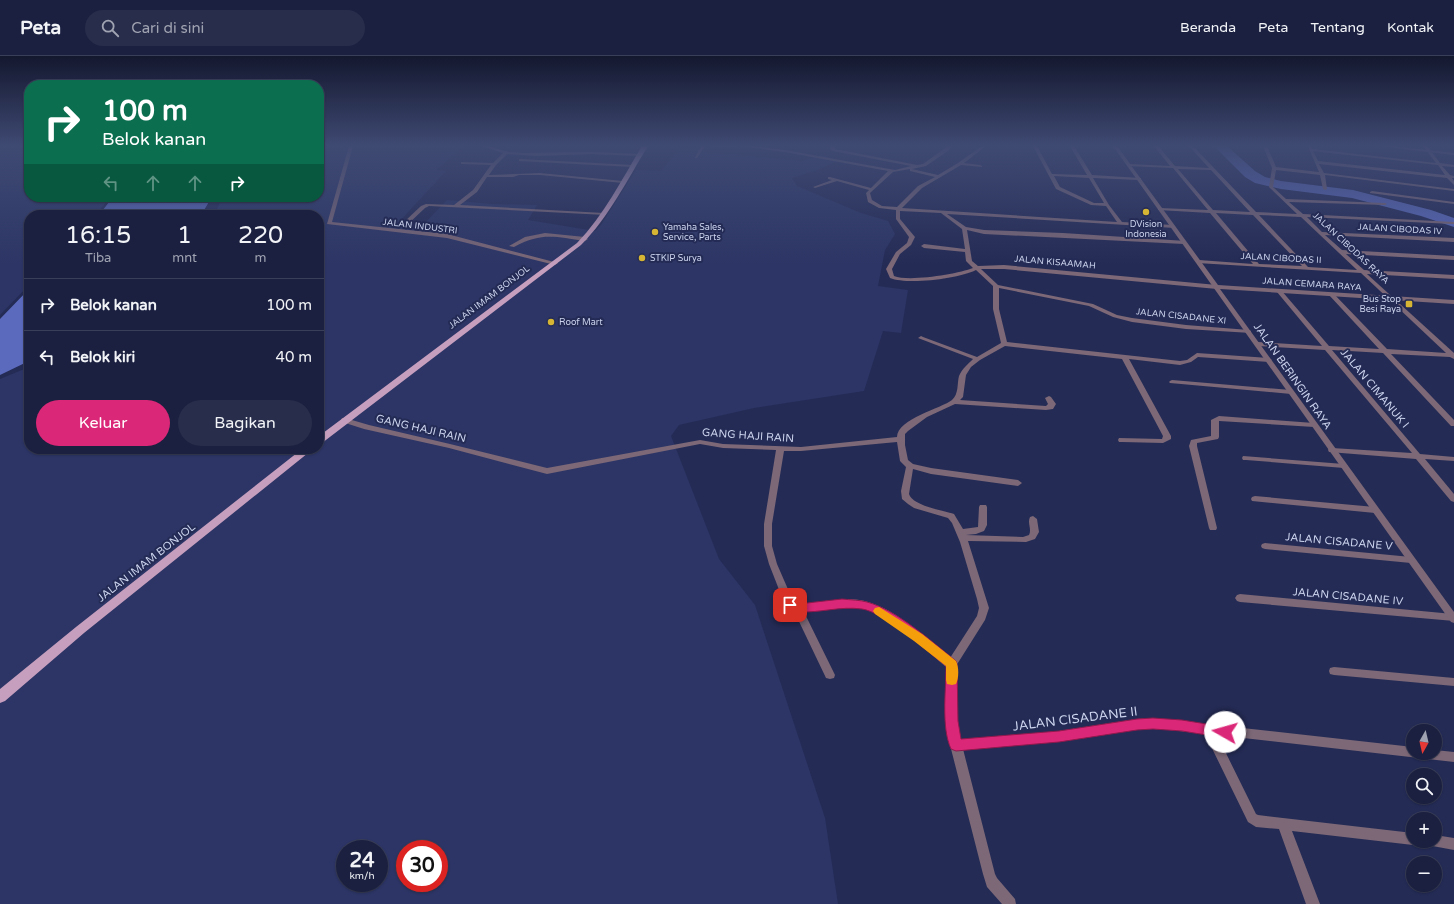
<!DOCTYPE html>
<html lang="id">
<head>
<meta charset="utf-8">
<style>
	body { margin:0; font-family:"Varela Round",sans-serif; background:#282d4b; color:#f1f3f6; height:100vh; display:flex; flex-direction:column; font-size:15px; white-space:nowrap }
	* { box-sizing:border-box; margin:0 }
	p { font-size:13px; color:#a0a3b1 }
	.icon { flex:none; width:22px; height:22px; fill:none; stroke:currentColor; stroke-width:2; stroke-linecap:round; stroke-linejoin:round }
	.map { position:relative; flex:1; overflow:hidden }
	.drawer { position:absolute; left:24px; top:154px; width:300px; height:244px; display:flex; flex-direction:column; background:#1b2040; border-radius:16px; box-shadow:0 1px 3px #0004,0 0 0 1px #393e59 }
	.drawer>* { flex:none }
	.banner { position:absolute; left:24px; top:24px; width:300px; height:122px; border-radius:16px; box-shadow:0 1px 3px #0004,0 0 0 1px #393e59; background:#0b6e4f; color:#fff; overflow:hidden }
	.needle { width:26px; rotate:188deg }
	.controls { position:absolute; left:1406px; top:668px; display:grid; gap:8px }
	.controls a { display:grid; place-items:center; width:36px; height:36px; border-radius:50%; background:#1b2040; box-shadow:0 1px 3px #0004,0 0 0 1px #393e59; font-size:20px }
	.speed { position:absolute; left:336px; top:784px; display:flex; gap:8px; font-size:20px; font-weight:700; text-align:center }
	.speed>* { display:grid; place-content:center; width:52px; height:52px; border-radius:50%; background:#1b2040; box-shadow:0 1px 3px #0004,0 0 0 1px #393e59; line-height:1 }
	.speed small { font-size:10px; font-weight:400 }
	.speed .limit { border:6px solid #d22; background:#fff; color:#111 }
	.pin { position:absolute; display:grid; place-items:center; width:34px; height:34px; color:#fff; margin:-17px; border-radius:8px; box-shadow:0 2px 6px #0006 }
	.me { position:absolute; width:44px; margin:-22px; rotate:277deg; stroke-linejoin:round; filter:drop-shadow(0 0 3px #0008) }
	.turn { display:flex; align-items:center; gap:14px; height:84px; padding:0 12px; font-size:18px }
	.turn .icon { width:52px; height:52px; stroke-width:2.5 }
	.turn b { display:block; font-size:28px; line-height:34px }
	.lanes { display:flex; align-items:center; height:38px; padding:0 12px; background:#0003; justify-content:center; gap:20px; direction:ltr }
	.lanes .off { opacity:.35 }
	.eta { display:flex; justify-content:space-evenly; align-items:center; height:68px; text-align:center }
	.eta b { font-size:24px; font-weight:600; line-height:28px }
	.cta { display:flex; gap:8px; margin-top:auto; padding:8px 12px }
	.cta a { flex:1; height:46px; border-radius:24px; background:#db2777; color:#fff; font-size:16px; font-weight:600; line-height:46px; text-align:center }
	.cta a+a { background:#282d4b; color:#f1f3f6 }
	ul { padding:0; list-style:none }
	li { display:flex; align-items:center; gap:12px; height:52px; padding:0 12px; border-top:1px solid #393e59 }
	li div { flex:1 }
	li b { display:block; font-size:15px }
	li em { font-style:normal }
	header { display:flex; align-items:center; gap:24px; box-sizing:border-box; height:56px; padding:0 20px; background:#1b2040; border-bottom:1px solid #393e59 }
	header strong { font-size:19px }
	nav { display:flex; gap:22px; margin-inline-start:auto; font-size:14px }
	.search { width:280px; height:36px; background:#282d4b; display:flex; align-items:center; gap:10px; box-sizing:border-box; padding:0 14px; border-radius:22px; color:#a0a3b1; font-size:15px }
	.map>svg:first-child { display:block }
</style>
</head>
<body>
<header>
<strong>Peta</strong>
<div class="search"><svg class="icon" aria-label="search" viewBox="0 0 24 24"><circle cx="10" cy="10" r="6"/><path d="M15 15l6 6"/></svg>Cari di sini</div>
<nav><a>Beranda</a><a>Peta</a><a>Tentang</a><a>Kontak</a></nav>
</header>
<div class="map">
<svg width="1454" height="848" viewBox="0 0 1454 848">
	<rect width="100%" height="100%" fill="#242b55"/>
	<path fill="#2c3565" fill-rule="evenodd" d="M0,90H29V141H110L96,159H29V229L0,259Z
		M319,90H464L436,114L446,115L398,167L423,169L447,144L492,148L537,149L528,164L595,175L601,169L636,114L661,115L680,92L703,93L705,96L802,105L822,99L839,104L820,113L792,122L797,130L861,157L888,165L895,178L885,194L878,230L908,234L901,277L883,275L864,335L754,352L679,369L671,380L719,503L755,549L825,762L838,848H0V323L29,311V393H319V159H214L223,141H319ZM345,793H379V827H345ZM405,793H439V827H405Z"/>
	<path fill="#5b6abd" d="M113,141H212L201,159H99Z
		M29,233V305L0,319V263Z"/>
	<g fill="none" stroke-linecap="round" stroke-linejoin="round">
		<path fill="#5b6abd" fill-rule="evenodd" d="M1214,90H1227L1255,115L1265,121L1281,125L1353,134L1431,154L1454,162V171L1421,160L1352,142L1281,133L1255,127L1245,121Z"/>
		<path fill="#7c6877" fill-rule="evenodd" d="M349,90H353L332,166L447,178L558,207L555,209L447,182L327,168Z
			M482,90H488L509,96L523,97L591,96L640,98L642,99L640,100L591,98L536,100L507,98L496,109L489,119L540,117L623,125L625,126L623,127L540,119H519L513,121H487L477,136L460,149L604,157H606V159L429,150L425,152L407,169H403V167L421,150L426,148L454,149L473,134L491,109L463,108H461V106L493,107L503,97Z
			M701,90H705L697,102H695Z
			M709,90H738L736,91H711Z
			M739,90H751L785,94L895,114L911,110L833,95L830,93V90H834L835,93L917,109L923,108L948,90H952L949,94L926,110L912,113L938,119L958,107L982,90H986L964,107L980,109L982,110V111L961,109L922,132L902,152L1117,166L1106,150L1091,149L1056,133L1033,90H1037L1052,118L1087,119L1070,90H1074L1092,119L1141,122V123L1139,124L1093,122L1109,149L1122,166L1173,169L1175,170V172L947,158L966,171L984,174L1063,177L1186,185V187L1184,188L984,178L967,174L972,205L978,210L1004,209L1217,229L1220,231L1217,233L1004,213H981L998,229L1093,248L1117,259L1132,262L1186,269L1249,274L1251,275V277L1186,273L1132,266L1113,261L1089,250L999,232V253L1007,286L1180,305L1187,304L1197,297L1269,302L1272,304L1269,306L1198,301L1191,306L1180,309L1129,303L1171,380V383L1163,387L1122,386H1119L1118,384L1119,382L1162,383L1163,380L1122,303L1005,290L980,304L971,311L966,319L963,341L960,344L1046,350L1048,348L1045,342L1049,340L1051,341L1056,348L1053,353L1046,354L955,348L927,361L908,375L905,378V389L908,404L913,408L931,412L1018,424L1022,427L1018,430L931,418L913,413L909,438C913,450 942,454 954,458L963,473L978,471L979,451L980,449H986L987,451V469L984,475L976,478L966,479L1023,481L1029,479C1032,473 1027,467 1030,461L1033,460L1037,463L1039,476L1035,483L1026,486L968,485L989,552L985,564L956,610L957,665L961,684L1059,675L1137,663L1153,662L1413,691V697H1435V694L1454,696V706L1217,679L1256,758L1258,759L1413,777V785H1418L1417,787L1413,789L1292,775L1320,848H1306L1279,773L1256,771L1248,766L1205,678L1153,672L1137,673L1059,685L963,693L995,818L997,822L1015,843L1016,848H1002L987,831L983,818L950,689L947,665L946,611C924,592 884,553 855,551C838,550 821,555 804,556L835,619L834,622L830,623L826,622L794,555L787,552L785,549L769,508L764,490V468L776,394L723,392L700,388L547,418L449,392L364,373L342,366L341,364L342,362H345L369,369L450,388L547,412L700,384L723,388L801,391L897,381C897,363 942,352 952,344C959,338 957,327 959,320C962,313 968,308 973,303L918,282L921,280L923,281L977,301L1001,287L993,253V230L976,214C958,223 908,229 890,222L886,213L896,196L907,187L909,181L896,163V154L879,152L868,146L866,137L869,134L837,125L815,132L813,131L832,124L828,123V121H830L871,132L888,115L785,96ZM910,113V115L935,121L918,130L897,151L882,150L872,144L870,137L893,116ZM1054,120L1089,122L1104,147H1094L1060,131ZM900,155L941,157L962,173L965,193L924,188L921,190L924,192L965,196L966,205L973,212C958,218 909,226 894,220L892,213L900,198L911,189L915,181L900,163ZM897,386L900,405L906,411L901,435L902,443L908,448L914,452L948,462L952,467L960,486L977,543L979,552L977,560L950,602C923,579 886,543 849,543C834,544 808,553 794,547L777,508L772,490V468L784,395H801Z
			M1154,90H1158L1175,110L1209,112L1189,90H1193L1256,156L1297,158L1269,131L1272,112L1263,90H1267L1276,111L1319,116L1308,90H1310L1312,93L1436,107L1423,90H1427L1440,107L1454,109V111L1442,110L1450,119L1454,120V122H1452L1454,125V129L1447,122L1319,108L1324,117L1454,133V135L1325,119L1327,133L1325,134L1323,133L1320,119L1276,114L1273,131L1286,143L1385,147L1387,148L1385,149L1289,146L1303,158L1454,166V168H1452L1307,161L1322,176L1454,182V186L1325,179L1342,194L1454,200V204L1346,198L1364,214L1454,219V223L1367,218L1454,297V303L1450,301L1391,298L1454,364V370H1451L1383,297L1332,294L1420,398L1454,401V405L1425,403L1454,438V446L1451,445L1416,403L1329,396L1328,394L1329,392H1332L1412,397L1325,294L1258,290L1255,288L1258,286L1322,290L1277,236V234H1281L1329,290L1379,293L1329,239V237H1333L1387,293L1446,297L1361,217L1197,207V205L1199,204L1253,208L1210,157L1158,154V153L1160,152L1208,154L1173,112L1127,110V108H1129L1170,110ZM1313,95L1438,109L1445,119L1318,105ZM1178,113L1211,114L1250,156L1213,154ZM1216,157L1253,159L1302,210L1259,208ZM1259,159L1301,161L1357,214L1308,211Z
			M520,103L633,109L635,110L633,111L519,105V103Z
			M1372,135L1454,146V148L1370,137V136Z
			M545,177L585,181L588,183L585,185C555,181 542,176 514,191L509,190L525,181Z
			M1172,324L1291,334L1294,336L1291,338L1170,327L1169,326L1170,325Z
			M1219,360L1314,367L1318,369L1314,371L1219,365V381L1218,383L1197,387V390L1217,472L1216,474H1210L1209,472L1189,390L1191,384L1211,380V364Z
			M1243,400L1344,408L1348,410L1344,412L1246,404H1243L1242,402Z
			M1255,440L1375,451L1379,454L1375,457L1252,445L1251,443L1252,441Z
			M1265,487L1411,501L1414,502L1415,504L1414,506L1411,507L1265,493L1262,492L1261,490L1262,488Z
			M1240,538L1453,558L1454,565L1240,546L1237,545L1235,542L1237,539Z
			M1334,611L1454,622V630L1334,619L1330,618L1329,615L1330,612Z
			M1435,779L1454,782V794L1427,789L1425,785H1435Z"/>
		<path fill="#7c6877" fill-rule="evenodd" d="M1113,90H1117L1218,229L1454,244V248L1220,233L1454,556V567L1451,566Z
			M1379,90H1391L1454,97V99Z"/>
		<path fill="#c79fbe" fill-rule="evenodd" d="M642,90H648C627,124 609,161 581,189L322,387L319,388V380L577,187C604,159 622,123 642,90Z
			M302,393H313L84,577L5,645L0,647V633L76,571Z"/>
	</g>
	<linearGradient id="sky" x2="0" y2="1"><stop stop-color="#14182f"/><stop offset="0.43" stop-color="#3f4a73"/><stop offset="1" stop-color="#3f4a73" stop-opacity="0"/></linearGradient>
	<rect width="1454" height="209" fill="url(#sky)"/>
	<path fill="#db2777" stroke="#8e194d" d="M842,543C851,544 860,544 867,546C897,554 932,586 956,605L957,608L958,665L961,683L1059,675L1137,663L1153,662L1182,664L1225,671L1229,672L1231,676L1229,680L1225,682L1182,675L1153,673L1137,674L1059,686L956,695L951,693C941,671 946,635 946,610C928,596 884,556 862,553C840,550 820,557 798,556C793,556 787,553 785,549L787,546L790,545L798,548Z"/>
	<path fill="#f59e0b" d="M879,551L922,578L956,605C959,611 959,622 956,628L952,629L947,628L946,624V610L914,585L875,558L873,555L875,552Z"/>
	<g fill="#d6b534" stroke="#242b55" stroke-width="1.5">
		<circle cx="1146" cy="156" r="4"/>
		<circle cx="655" cy="176" r="4"/>
		<circle cx="642" cy="202" r="4"/>
		<rect x="1405" y="244" width="8" height="8" rx="2"/>
		<circle cx="551" cy="266" r="4"/>
	</g>
	<g text-anchor="middle" stroke-width="4" stroke-linejoin="round" paint-order="stroke">
		<g font-size="9" fill="#cbd3ed" stroke="#242b55" text-anchor="start">
			<text x="1146" y="171" text-anchor="middle">DVision<tspan x="1146" dy="10">Indonesia</tspan></text>
			<text x="663" y="174">Yamaha Sales,<tspan x="663" dy="10">Service, Parts</tspan></text>
			<text x="650" y="205">STKIP Surya</text>
			<text x="1401" y="246" text-anchor="end">Bus Stop<tspan x="1401" dy="10">Besi Raya</tspan></text>
			<text x="559" y="269">Roof Mart</text>
		</g>
		<g font-size="9" fill="#cbd3ed" stroke="#242b55">
			<text transform="translate(420 170) rotate(7)" y="3">JALAN INDUSTRI</text>
			<text transform="translate(1400 173) rotate(3)" y="3">JALAN CIBODAS IV</text>
			<text transform="translate(1351 192) rotate(43)" y="3">JALAN CIBODAS RAYA</text>
			<text transform="translate(1281 202) rotate(3)" y="3">JALAN CIBODAS II</text>
			<text transform="translate(1055 206) rotate(5)" y="3">JALAN KISAAMAH</text>
			<text transform="translate(1312 228) rotate(4)" y="3">JALAN CEMARA RAYA</text>
			<text transform="translate(489 241) rotate(-37)" y="3">JALAN IMAM BONJOL</text>
			<text transform="translate(1181 260) rotate(6)" y="3">JALAN CISADANE XI</text>
		</g>
		<g font-size="11" fill="#cbd3ed" stroke="#242b55">
			<text transform="translate(1293 320) rotate(55)" y="4">JALAN BERINGIN RAYA</text>
			<text transform="translate(1375 332) rotate(50)" y="4">JALAN CIMANUK I</text>
			<text transform="translate(421 372) rotate(13)" y="4">GANG HAJI RAIN</text>
			<text transform="translate(748 379) rotate(4)" y="4">GANG HAJI RAIN</text>
			<text transform="translate(1339 485) rotate(5)" y="4">JALAN CISADANE V</text>
			<text transform="translate(146 506) rotate(-38)" y="4">JALAN IMAM BONJOL</text>
			<text transform="translate(1348 540) rotate(5)" y="4">JALAN CISADANE IV</text>
		</g>
		<g font-size="13" fill="#cbd3ed" stroke="#242b55">
			<text transform="translate(1075 662) rotate(-7)" y="5">JALAN CISADANE II</text>
		</g>
	</g>
</svg>
<div class="controls">
<a><svg class="needle" viewBox="-14 -14 28 28"><path d="M0-13l5 13h-10z" fill="#e53935"/><path d="M0 13l5-13h-10z" fill="#a0a3b1"/></svg></a>
<a><svg class="icon" aria-label="search" viewBox="0 0 24 24"><circle cx="10" cy="10" r="6"/><path d="M15 15l6 6"/></svg></a>
<a>+</a>
<a>−</a>
</div>
<div class="speed"><div>24<small>km/h</small></div><div class="limit">30</div></div>
<div class="pin" style="left:790px;top:549px;background:#d93025"><svg class="icon" aria-label="arrive" viewBox="0 0 24 24"><path d="M6 21V4h12l-3 4 3 4H6"/></svg></div>
<svg class="me" style="left:1225px;top:676px" viewBox="-20 -20 40 40"><circle r="19" fill="#fff"/><path d="M0-13L10 11 0 6-10 11z" fill="#db2777"/></svg>
<div class="banner">
<div class="turn"><svg class="icon" aria-label="right" viewBox="0 0 24 24"><path d="M7 20v-9h11M14 6l5 5-5 5"/></svg><div><b>100 m</b>Belok kanan</div></div>
<div class="lanes"><svg class="icon off" aria-label="left" viewBox="0 0 24 24"><path d="M17 20v-9H6M10 6l-5 5 5 5"/></svg><svg class="icon off" aria-label="ahead" viewBox="0 0 24 24"><path d="M12 20V5M6 11l6-6 6 6"/></svg><svg class="icon off" aria-label="ahead" viewBox="0 0 24 24"><path d="M12 20V5M6 11l6-6 6 6"/></svg><svg class="icon" aria-label="right" viewBox="0 0 24 24"><path d="M7 20v-9h11M14 6l5 5-5 5"/></svg></div>
</div>
<section class="drawer">
<div class="eta">
<div><b>16:15</b><p>Tiba</p></div>
<div><b>1</b><p>mnt</p></div>
<div><b>220</b><p>m</p></div>
</div>
<ul>
<li><svg class="icon" aria-label="right" viewBox="0 0 24 24"><path d="M7 20v-9h11M14 6l5 5-5 5"/></svg><div><b>Belok kanan</b></div><em>100 m</em></li>
<li><svg class="icon" aria-label="left" viewBox="0 0 24 24"><path d="M17 20v-9H6M10 6l-5 5 5 5"/></svg><div><b>Belok kiri</b></div><em>40 m</em></li>
</ul>
<div class="cta"><a>Keluar</a><a>Bagikan</a></div>
</section>
</div>
</body>
</html>
